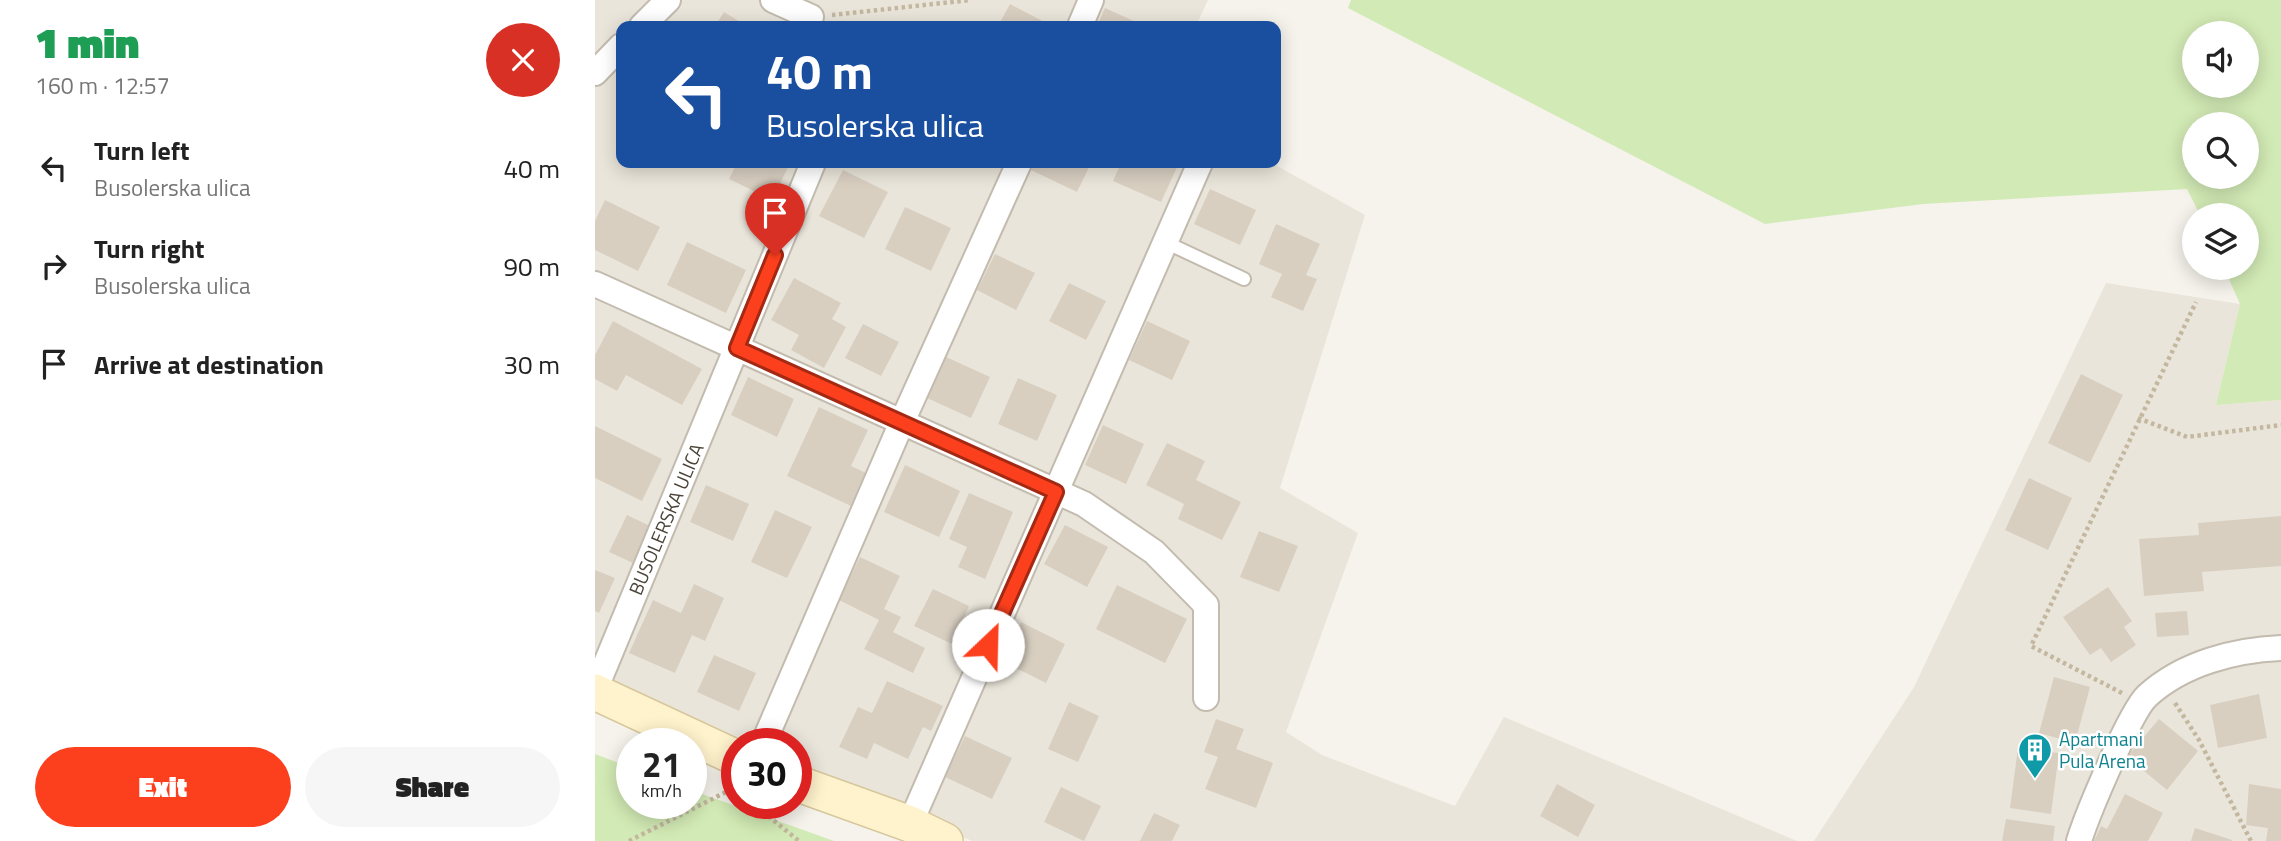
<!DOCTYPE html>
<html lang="en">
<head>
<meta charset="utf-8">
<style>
	body { margin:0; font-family:"Titillium Web",sans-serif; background:#f6f6f6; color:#222; height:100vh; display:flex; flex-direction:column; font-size:26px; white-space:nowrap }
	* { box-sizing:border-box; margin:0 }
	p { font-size:23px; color:#767676 }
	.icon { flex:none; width:38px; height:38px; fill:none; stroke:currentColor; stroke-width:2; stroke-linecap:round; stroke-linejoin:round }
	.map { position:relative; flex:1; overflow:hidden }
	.sheet { display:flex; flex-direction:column; background:#fff; width:595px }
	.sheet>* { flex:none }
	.hud { position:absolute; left:21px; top:21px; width:665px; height:147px; border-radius:14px; box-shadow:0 4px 18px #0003; background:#1a4fa0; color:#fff; overflow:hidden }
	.controls { position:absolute; left:1587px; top:21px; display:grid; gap:14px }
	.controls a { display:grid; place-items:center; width:77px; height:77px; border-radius:50%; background:#fff; box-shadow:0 4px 18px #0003; font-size:35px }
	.speed { position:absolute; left:21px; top:728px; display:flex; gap:14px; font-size:35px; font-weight:700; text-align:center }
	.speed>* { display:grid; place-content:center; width:91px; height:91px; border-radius:50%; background:#fff; box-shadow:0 4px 18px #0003; line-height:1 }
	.speed small { font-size:18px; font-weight:400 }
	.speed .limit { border:10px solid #d22; background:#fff; color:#111 }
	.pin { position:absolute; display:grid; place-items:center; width:60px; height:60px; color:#fff; margin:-72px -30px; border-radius:50% 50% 50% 0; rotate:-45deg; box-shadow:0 0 7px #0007 }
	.pin .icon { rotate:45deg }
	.me { position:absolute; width:77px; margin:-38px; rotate:24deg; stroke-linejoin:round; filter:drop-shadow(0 0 5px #0008) }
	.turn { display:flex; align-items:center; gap:24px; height:147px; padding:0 35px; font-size:32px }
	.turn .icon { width:91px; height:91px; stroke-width:2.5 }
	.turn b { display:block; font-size:49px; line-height:60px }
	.round { display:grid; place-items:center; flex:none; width:74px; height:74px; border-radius:37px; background:#f6f6f6 }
	.headline { display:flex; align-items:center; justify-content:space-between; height:119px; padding:0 35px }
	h1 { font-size:42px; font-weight:800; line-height:52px; color:#1e9e55 }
	.primary-button { display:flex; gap:14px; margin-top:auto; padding:14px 35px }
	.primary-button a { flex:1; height:80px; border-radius:42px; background:#fc3f1d; color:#fff; font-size:28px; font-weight:800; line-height:80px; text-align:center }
	.primary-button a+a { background:#f6f6f6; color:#222 }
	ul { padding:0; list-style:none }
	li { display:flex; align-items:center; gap:21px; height:98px; padding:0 35px }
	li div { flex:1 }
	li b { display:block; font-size:26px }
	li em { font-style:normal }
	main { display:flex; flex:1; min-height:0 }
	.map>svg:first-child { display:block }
</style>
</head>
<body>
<main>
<section class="sheet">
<div class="headline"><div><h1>1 min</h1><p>160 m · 12:57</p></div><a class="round" style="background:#d93025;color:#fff"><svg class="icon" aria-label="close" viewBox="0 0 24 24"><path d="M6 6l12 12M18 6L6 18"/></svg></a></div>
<ul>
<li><svg class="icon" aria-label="left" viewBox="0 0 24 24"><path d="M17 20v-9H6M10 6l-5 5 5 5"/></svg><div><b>Turn left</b><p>Busolerska ulica</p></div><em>40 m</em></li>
<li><svg class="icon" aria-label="right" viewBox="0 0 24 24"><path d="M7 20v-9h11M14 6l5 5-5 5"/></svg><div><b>Turn right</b><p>Busolerska ulica</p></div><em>90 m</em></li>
<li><svg class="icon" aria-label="arrive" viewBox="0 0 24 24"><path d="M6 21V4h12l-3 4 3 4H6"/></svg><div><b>Arrive at destination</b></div><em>30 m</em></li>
</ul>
<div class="primary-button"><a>Exit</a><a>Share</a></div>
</section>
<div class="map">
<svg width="1686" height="841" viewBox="0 0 1686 841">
	<rect width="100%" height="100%" fill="#f6f3ec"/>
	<path fill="#eae5da" d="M0,0H613L601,26H26V163H677L770,215L685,488L763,533L691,732L727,755L860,806L909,717L1202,841H377L201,762V744H159L0,674Z
		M1511,283L1645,304L1621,405L1686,400V841H1219L1319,687Z"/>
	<path fill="#d2eab5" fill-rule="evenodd" d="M756,0H1686V400L1621,405L1645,304L1629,268H1652V215H1605L1592,189L1328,204L1170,224L753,8ZM1600,33H1652V86H1600ZM1600,124H1652V177H1600Z
		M0,754L37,768V803H96V790L239,841H0Z"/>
	<path fill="#d8cfc1" d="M415,4L457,26H403Z
		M510,8L550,26H502Z
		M129,12L152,26H120Z
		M142,163H195L177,200L134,179Z
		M439,163H496L482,192L436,170Z
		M526,163H584L566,202L518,181Z
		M248,170L293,192L269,238L224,216Z
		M615,189L661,210L645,245L599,224Z
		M10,200L65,227L43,271L0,250V221Z
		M310,207L356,228L336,271L290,249Z
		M681,224L725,244L711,275L722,279L708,311L676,297L687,274L664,264Z
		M92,242L151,270L131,313L72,285Z
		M400,254L440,273L421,310L382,290Z
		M199,278L246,303L237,319L251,327L229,368L196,350L204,335L176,320Z
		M474,283L511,301L491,340L454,321Z
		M18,321L107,369L87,405L31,375L22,391L0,379V355Z
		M552,321L595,341L577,380L534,360Z
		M268,324L304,342L286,376L250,358Z
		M351,357L395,377L376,418L332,398Z
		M1486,374L1528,395L1495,463L1453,443Z
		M153,377L199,399L182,437L136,415Z
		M423,378L462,395L442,441L403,424Z
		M224,407L273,430L256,466L271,473L256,506L192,476Z
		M508,425L549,444L531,484L490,465Z
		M0,426L67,459L47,501L0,478Z
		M572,443L610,461L601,480L646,502L627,540L583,519L589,504L551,485Z
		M310,465L365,491L344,537L289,512Z
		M1434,478L1477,498L1453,550L1410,530Z
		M111,485L154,504L138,541L95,522Z
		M374,493L418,512L390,579L363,567L372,547L354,539Z
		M180,510L217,527L192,578L156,562Z
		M32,515L55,526L38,563L14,552Z
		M1686,516V566L1607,572L1609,591L1549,596L1544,539L1604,535L1603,523Z
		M470,525L513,547L492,587L449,564Z
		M664,531L703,546L684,592L645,577Z
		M265,557L305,576L289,609L306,617L298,632L330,648L318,673L269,649L284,620L244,600Z
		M0,570L20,578L4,613L0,611Z
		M99,584L129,598L110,641L97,635L80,673L34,653L58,600L86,613Z
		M522,585L592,619L570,663L501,629Z
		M1513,587L1537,621L1529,627L1541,645L1516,662L1506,648L1495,655L1468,617Z
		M338,589L374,606L357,644L319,626Z
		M1592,611L1594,635L1562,637L1560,613Z
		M426,622L470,644L451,683L407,661Z
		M119,655L161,673L144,711L102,692Z
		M1459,677L1495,687L1480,743L1444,733Z
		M292,681L348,706L336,731L328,727L313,759L279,743L272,759L244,747L263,707L277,713Z
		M1664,694L1672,738L1623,748L1615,705Z
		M474,702L504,716L483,762L453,749Z
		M621,719L649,729L641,749L678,763L661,808L610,789L623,757L609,752Z
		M1564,719L1603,751L1572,790L1532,757Z
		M370,736L417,758L397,799L350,777Z
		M1423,748L1464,753L1456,814L1415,808Z
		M962,784L1000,805L983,837L945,816Z
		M1654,784L1686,789V841H1671L1673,828L1651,825Z
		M466,787L506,806L489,841L449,822Z
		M1530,794L1568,813L1553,841H1499L1506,826L1512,829Z
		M559,813L585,825L577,841H545Z
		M1411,819L1460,826L1458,841H1407Z
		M1600,828L1637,840V841H1596Z"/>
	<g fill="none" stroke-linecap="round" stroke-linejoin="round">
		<g stroke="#c2bbae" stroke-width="16">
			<path id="service" d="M570,242L649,279"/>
		</g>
		<g stroke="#c2bbae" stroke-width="28">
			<path id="minor" d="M178,0L216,17
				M47,26L73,0
				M485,26L496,0
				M0,73L26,46
				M0,284L489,504L559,552L611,605V698
				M0,690L218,163
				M168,744L307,422L424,163
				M315,824L605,163
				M1484,841C1492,815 1535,712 1552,696C1588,663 1640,650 1686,648"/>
		</g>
		<g stroke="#d6c79b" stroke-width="38">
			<path id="secondary" d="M0,692L142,758
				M201,783L315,824L350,841"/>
		</g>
		<path stroke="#c4b79f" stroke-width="4.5" stroke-dasharray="3.5 3.5" stroke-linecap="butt" d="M237,15L376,0
			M1543,418L1592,437L1686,425
			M1527,693L1436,646L1601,302
			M1580,703L1604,740L1656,841
			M157,803L204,841
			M34,841L139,788"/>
		<use href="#service" stroke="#fff" stroke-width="12"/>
		<use href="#minor" stroke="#fff" stroke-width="24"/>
		<use href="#secondary" stroke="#fff3cd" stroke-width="35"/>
	</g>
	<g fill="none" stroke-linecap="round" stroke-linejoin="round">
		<g stroke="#a42913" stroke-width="18">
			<path id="route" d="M180,255L142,348L461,492L393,645"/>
		</g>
		<use href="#route" stroke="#fc3f1d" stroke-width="12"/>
	</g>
	<defs>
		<g id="building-pin" transform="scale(1.75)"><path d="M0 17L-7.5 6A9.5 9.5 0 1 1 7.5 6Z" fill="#0f9aa8" stroke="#fff"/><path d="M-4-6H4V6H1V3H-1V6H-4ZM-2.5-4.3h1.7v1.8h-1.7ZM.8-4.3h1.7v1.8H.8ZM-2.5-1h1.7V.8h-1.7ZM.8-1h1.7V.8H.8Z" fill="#fff"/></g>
	</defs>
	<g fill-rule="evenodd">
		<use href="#building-pin" x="1440" y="750"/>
	</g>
	<g text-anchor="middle" stroke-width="5" stroke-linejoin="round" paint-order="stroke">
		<g font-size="19" fill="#4b4439" stroke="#fff">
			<text transform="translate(71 519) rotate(-67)" y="7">BUSOLERSKA ULICA</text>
		</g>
		<g font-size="19" fill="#0d838f" stroke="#fff" text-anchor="start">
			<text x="1464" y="746">Apartmani<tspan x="1464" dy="22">Pula Arena</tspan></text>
		</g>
	</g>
</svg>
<div class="controls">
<a><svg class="icon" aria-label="sound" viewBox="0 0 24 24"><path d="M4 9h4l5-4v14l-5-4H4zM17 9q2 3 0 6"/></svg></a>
<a><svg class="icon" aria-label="search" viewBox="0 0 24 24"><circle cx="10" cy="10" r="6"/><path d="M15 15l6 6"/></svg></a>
<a><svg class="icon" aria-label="layers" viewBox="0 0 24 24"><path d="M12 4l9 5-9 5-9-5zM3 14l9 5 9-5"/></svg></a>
</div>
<div class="speed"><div>21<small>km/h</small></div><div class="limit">30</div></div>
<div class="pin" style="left:180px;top:255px;background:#d93025"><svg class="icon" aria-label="arrive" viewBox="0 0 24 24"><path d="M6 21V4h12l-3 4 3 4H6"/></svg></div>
<svg class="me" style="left:393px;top:645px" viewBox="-20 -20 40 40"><circle r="19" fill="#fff"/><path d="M0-13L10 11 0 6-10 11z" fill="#fc3f1d"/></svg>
<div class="hud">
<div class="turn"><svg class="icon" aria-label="left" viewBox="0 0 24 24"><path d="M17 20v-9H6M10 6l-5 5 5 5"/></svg><div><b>40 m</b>Busolerska ulica</div></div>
</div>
</div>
</main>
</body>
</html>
